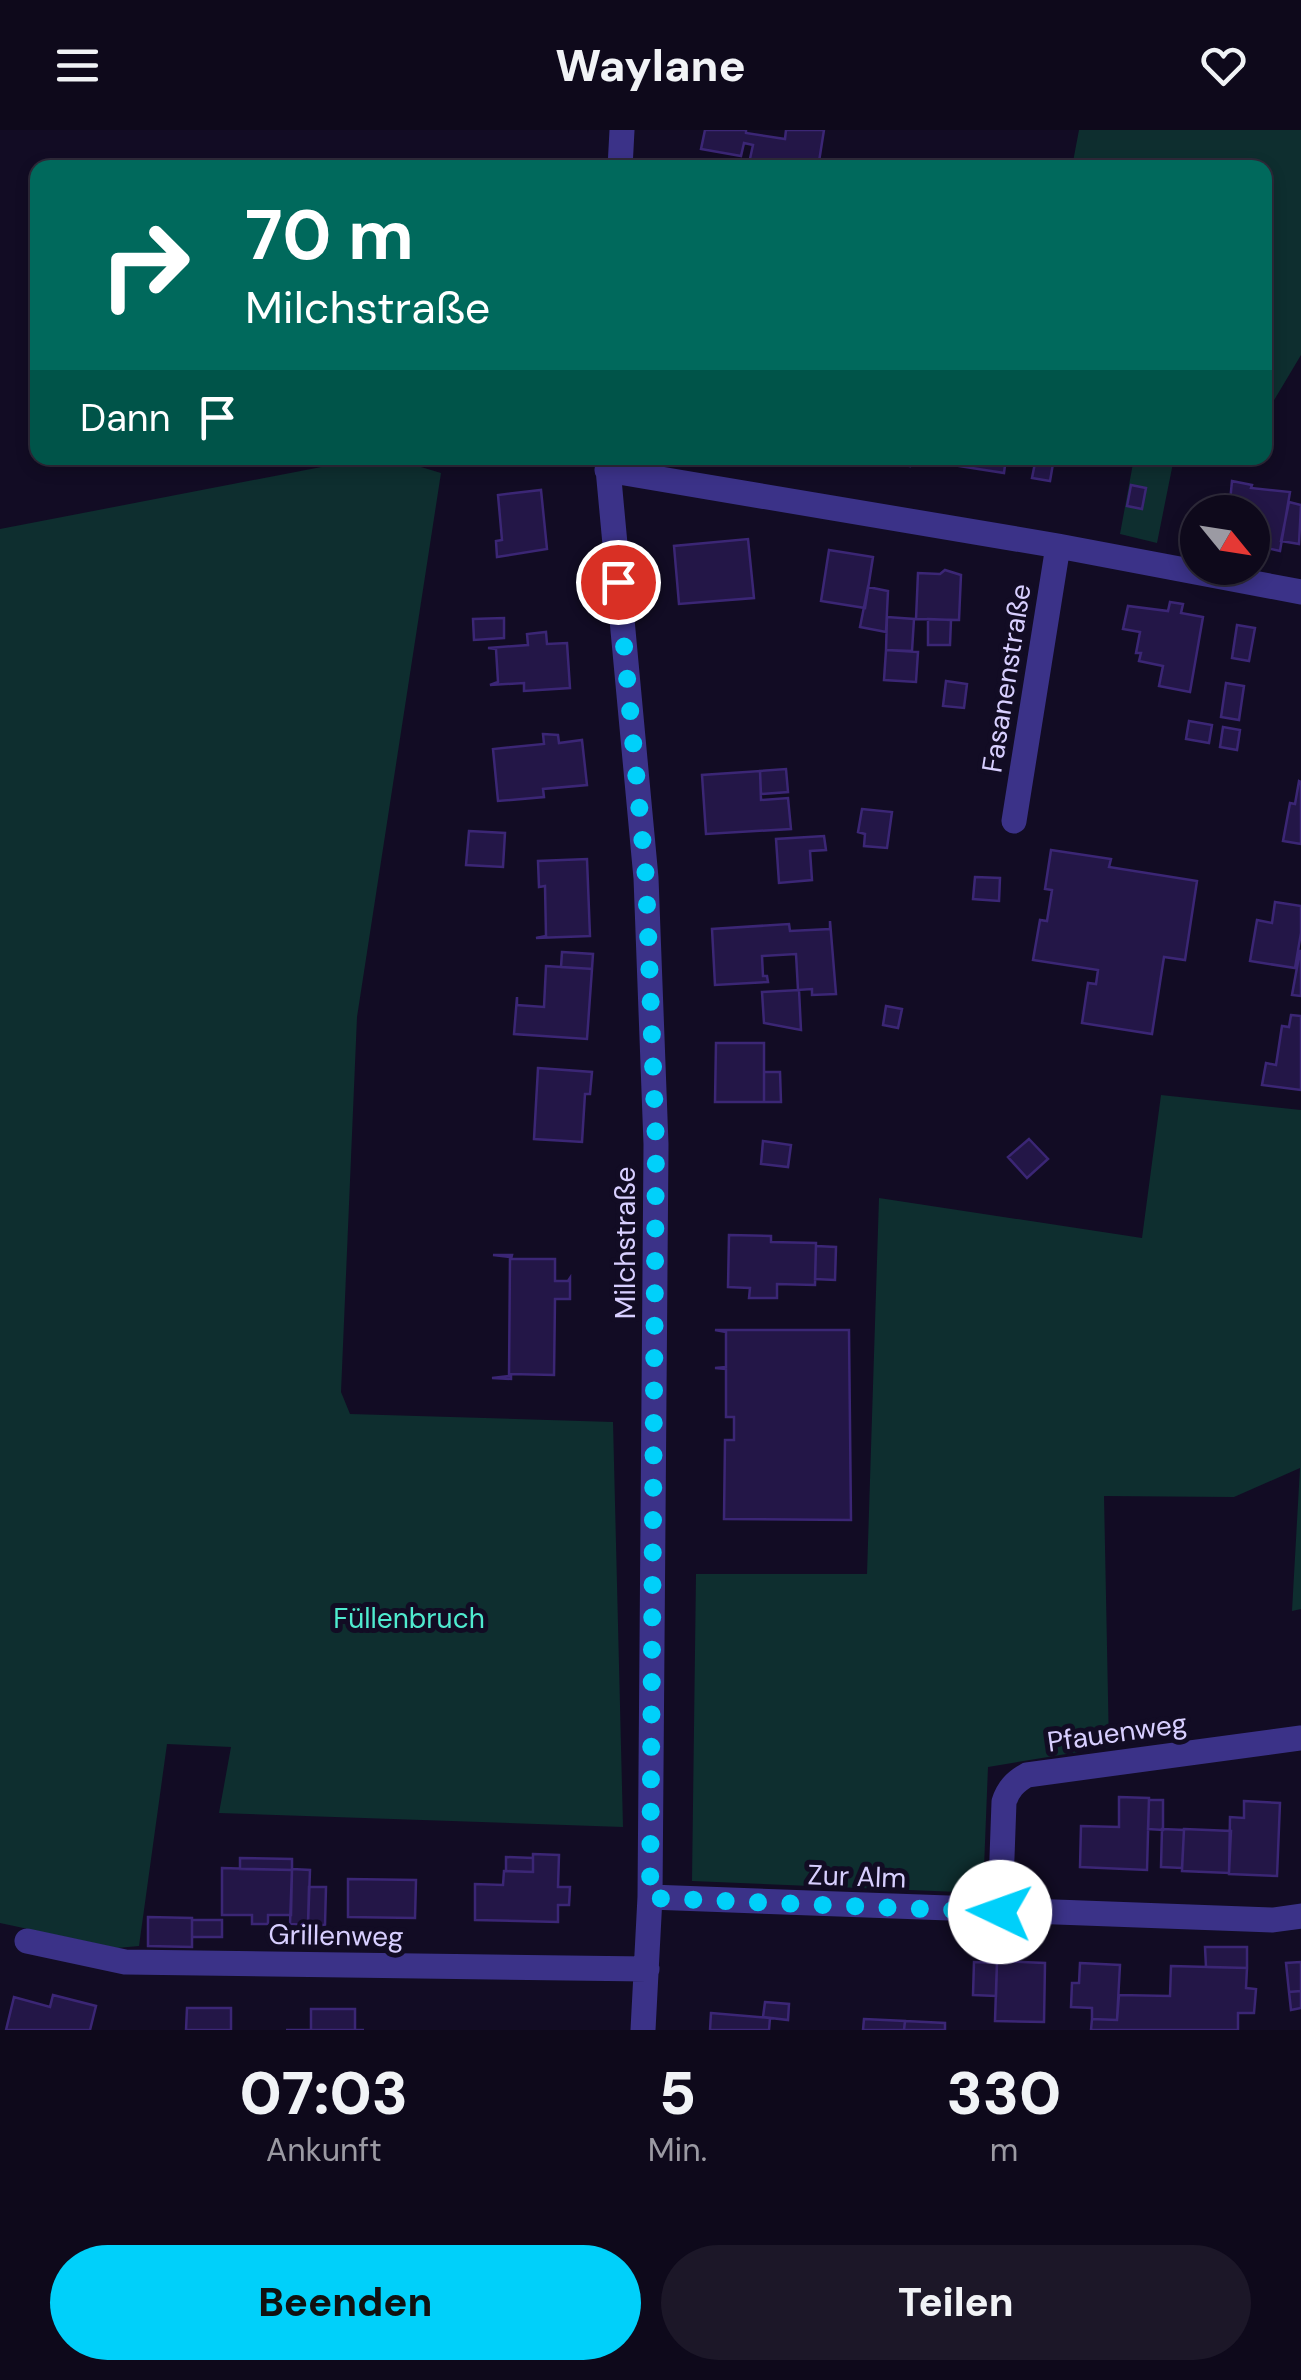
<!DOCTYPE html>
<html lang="de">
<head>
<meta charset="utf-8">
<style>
	body { margin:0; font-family:"DM Sans",sans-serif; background:#1c1728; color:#f1f3f6; height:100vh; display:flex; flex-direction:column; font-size:38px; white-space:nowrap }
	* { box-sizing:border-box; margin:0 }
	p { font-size:32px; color:#9b9aa3 }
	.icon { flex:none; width:55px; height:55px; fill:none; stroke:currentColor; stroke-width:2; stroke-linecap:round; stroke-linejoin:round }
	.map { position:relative; height:1900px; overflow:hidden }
	.panel { display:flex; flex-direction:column; background:#0e091b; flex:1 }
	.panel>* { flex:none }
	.top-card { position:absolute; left:30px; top:30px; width:1242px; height:305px; border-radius:20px; box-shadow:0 5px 15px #0003,0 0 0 2px #2e2a3a; background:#00695c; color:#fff; overflow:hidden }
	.needle { width:65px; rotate:120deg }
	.buttons { position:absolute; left:1180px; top:365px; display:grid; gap:20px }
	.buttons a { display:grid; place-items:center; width:90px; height:90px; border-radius:50%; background:#0e091b; box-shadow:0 5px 15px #0003,0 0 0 2px #2e2a3a; font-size:50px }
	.pin { position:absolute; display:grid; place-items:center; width:85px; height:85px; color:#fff; margin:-42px; border:5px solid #fff; border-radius:50%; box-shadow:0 2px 10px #0007 }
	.me { position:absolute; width:110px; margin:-55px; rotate:273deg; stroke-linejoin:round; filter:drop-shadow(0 0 8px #0008) }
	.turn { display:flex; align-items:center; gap:35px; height:210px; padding:0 50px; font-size:45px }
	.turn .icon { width:130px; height:130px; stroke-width:2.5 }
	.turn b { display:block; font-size:70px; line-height:85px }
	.then { display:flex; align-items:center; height:95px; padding:0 50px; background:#0003; gap:20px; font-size:38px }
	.eta { display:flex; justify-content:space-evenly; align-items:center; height:170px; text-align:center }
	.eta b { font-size:60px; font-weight:800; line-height:70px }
	.primary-button { display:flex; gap:20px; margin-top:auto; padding:20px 50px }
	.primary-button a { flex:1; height:115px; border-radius:60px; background:#00d0fa; color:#111; font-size:40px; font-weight:800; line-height:115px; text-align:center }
	.primary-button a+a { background:#1c1728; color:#f1f3f6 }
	header { display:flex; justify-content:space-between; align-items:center; height:130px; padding:0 50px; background:#0e091b; font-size:45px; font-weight:800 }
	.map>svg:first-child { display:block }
</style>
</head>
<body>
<header><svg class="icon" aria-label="menu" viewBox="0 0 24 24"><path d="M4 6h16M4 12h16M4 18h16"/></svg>Waylane<svg class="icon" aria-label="heart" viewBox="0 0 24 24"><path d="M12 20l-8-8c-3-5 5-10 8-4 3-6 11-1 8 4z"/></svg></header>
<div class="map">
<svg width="1301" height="1900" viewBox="0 0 1301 1900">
	<rect width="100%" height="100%" fill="#120c24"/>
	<path fill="#0e2e2f" d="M1079,0H1301V225L1270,277L1265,278V38L1072,37Z
		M368,328H391L441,343L357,887L341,1262L350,1284L613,1292L623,1697L219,1683L231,1617L167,1614L139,1816L117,1818L0,1793V399Z
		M1134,328H1174L1157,413L1120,404Z
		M1161,965L1301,980V1479L1292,1481L1300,1338L1234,1367L1104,1366L1109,1617L988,1637L983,1763L692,1751L696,1444H867L879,1068L1142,1108Z"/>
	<path fill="#231647" stroke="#3b2675" stroke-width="2.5" d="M705,0H746V3L785,9L786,0H824L818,38H748L753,15L744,13L741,26L701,19Z
		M867,328H912L910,336Z
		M961,328H1006L1004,343L959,336Z
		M1036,328H1054L1050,351L1032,348Z
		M1232,351L1252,355L1251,358L1290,362L1280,421L1257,416V413L1252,412V382H1229Z
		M1131,355L1146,358L1142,379L1127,376Z
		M541,360L547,419L497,427L496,411L502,410L498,365Z
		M1289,372L1301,375L1299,414L1281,411Z
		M748,409L754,468L679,474L674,416Z
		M829,420L873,427L865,478L821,471Z
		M945,440L961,445L959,490L916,489L918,443L940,444Z
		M868,457L888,461L886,502L860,497Z
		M1170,472L1183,474L1181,483L1203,487L1190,562L1159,556L1163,536L1139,531L1141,523H1136L1140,502L1123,499L1128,476L1168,481Z
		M887,487L914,489L912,521L886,520Z
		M504,488V508L474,510L473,489Z
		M928,489L951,490L950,515H928Z
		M1237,495L1255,498L1249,531L1232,528Z
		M546,502L547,514L567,513L570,558L524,561V553L490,555L498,552L496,519L488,518L528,515L527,504Z
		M886,520L918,522L916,552L884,550Z
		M946,551L967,554L964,578L943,576Z
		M1226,553L1244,556L1239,590L1221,587Z
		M1189,591L1212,595L1209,613L1186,609Z
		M1223,597L1240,600L1237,620L1220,617Z
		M543,604L558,605L559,613L582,610L587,655L543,659L544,667L498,671L493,619L544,614Z
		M786,639L788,662L761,664L760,641Z
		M760,641L761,670L788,668L791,699L706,704L702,645Z
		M1299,651L1301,652V714L1283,711L1290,673L1295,674Z
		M862,679L892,682L887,718L864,716L865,704L858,702Z
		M469,701L505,703L503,737L466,735Z
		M824,706L826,720L810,721L812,750L779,753L776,709Z
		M1051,720L1111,729L1109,737L1197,751L1185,830L1164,827L1152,904L1082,893L1088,853L1096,854L1098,840L1033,830L1040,790L1047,791L1052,760L1045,759Z
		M587,729L590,806L536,808L546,806L545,756L539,757L538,731Z
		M975,747L1000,748L999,771L973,769Z
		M1275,772L1301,776V803L1295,838L1250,831L1257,790L1272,793Z
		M830,791L836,864L812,865V859L798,860L796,824L762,826L763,846H767L768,852L715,855L712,799L789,794L790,801L830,799Z
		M1300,821H1301V866L1292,865Z
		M562,822L593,824L592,839L561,837Z
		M546,836L592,839L587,909L514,904L517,867V875L544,877Z
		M799,860L801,900L764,893L762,862Z
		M886,876L902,879L898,898L883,895Z
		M1291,885L1301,886V960L1262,955L1266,933L1276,935L1282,896L1289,897Z
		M716,913H764V972H715Z
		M538,938L592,942L590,964H585L582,1012L534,1009Z
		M764,942H780L781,972H764Z
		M1029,1009L1048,1029L1027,1048L1008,1027Z
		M763,1011L791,1015L788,1037L761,1034Z
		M729,1105L771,1106V1112L816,1113L815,1155L777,1154V1168H749L750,1158L728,1157Z
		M816,1116L836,1117L835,1150L815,1149Z
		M493,1125H512L511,1129H555V1151H568L570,1148V1169H555L554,1245L511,1244V1249L492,1248L509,1246L510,1127Z
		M715,1200H849L851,1390L724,1389L725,1310H734V1287H726V1239L715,1238L726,1237V1202Z
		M1119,1667L1149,1668L1147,1740L1080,1737L1081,1696L1119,1697Z
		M1149,1670H1163V1700L1148,1699Z
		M1244,1671L1280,1673L1277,1746L1229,1744L1230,1687L1244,1688Z
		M1162,1699L1184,1700L1182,1738L1161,1737Z
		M1184,1699L1231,1701L1229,1743L1182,1741Z
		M533,1724L559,1725L558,1757H570L569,1775H558V1792L475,1790V1754L503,1755L504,1741L533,1742Z
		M506,1727L533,1728V1742L506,1741Z
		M240,1728L292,1729V1740L240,1739Z
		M222,1738L292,1740L291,1785H268V1794H252V1785H222Z
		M292,1739L310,1740L308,1795L290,1794Z
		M348,1749L416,1750L415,1788L348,1787Z
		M309,1757H326L325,1795H308Z
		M148,1787L192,1788V1817L148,1816Z
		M192,1790H222V1807H192Z
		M1205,1817H1247V1838L1206,1837Z
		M997,1831L1045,1833L1044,1892L995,1891Z
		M974,1832L997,1833L996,1866L973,1865Z
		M1301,1832V1861L1289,1862L1286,1833Z
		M1080,1833L1120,1835L1117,1890L1092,1889V1878L1071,1877L1072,1853H1079Z
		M1171,1836L1247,1838L1246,1858L1256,1859L1254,1883H1238V1900H1091L1092,1889L1117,1890L1119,1865L1170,1866Z
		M1301,1861V1878L1291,1880L1289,1862Z
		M53,1865L96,1876L90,1900H6L14,1867L50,1877Z
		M765,1872L789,1874L788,1890L763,1887Z
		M187,1878H231V1900H186Z
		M311,1879H355V1900H364H286H311Z
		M711,1883L770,1888L769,1900H710Z
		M864,1889L905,1891L904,1900H863Z
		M905,1891L945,1893V1900H904Z"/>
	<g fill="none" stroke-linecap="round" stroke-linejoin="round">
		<path stroke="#3b3288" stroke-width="25" d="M620,38L622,0
			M607,328L646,748L656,1014L650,1767L643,1900
			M607,340L1058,416L1301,462
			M1014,691L1058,416
			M650,1767L1273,1790L1301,1786
			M1000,1782L1004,1672C1008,1659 1015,1652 1027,1645L1301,1608
			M27,1811L125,1832L647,1839"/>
	</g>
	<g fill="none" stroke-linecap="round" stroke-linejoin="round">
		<path stroke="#00d0fa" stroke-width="18" stroke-dasharray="0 32.4" d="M618,452L646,748L656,1014L650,1768L1000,1782"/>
	</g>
	<g text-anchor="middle" stroke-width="10" stroke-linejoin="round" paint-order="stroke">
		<g font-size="28" fill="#d8cfff" stroke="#120c24">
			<text transform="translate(1006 548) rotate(-81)" y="10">Fasanenstraße</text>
			<text transform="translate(625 1113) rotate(-90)" y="10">Milchstraße</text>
			<text transform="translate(1117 1602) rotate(-8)" y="10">Pfauenweg</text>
			<text transform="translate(857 1746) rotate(2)" y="10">Zur Alm</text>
			<text transform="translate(336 1805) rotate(1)" y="10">Grillenweg</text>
		</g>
		<g font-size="28" fill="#4febcf" stroke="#120c24">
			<text x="409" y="1498">Füllenbruch</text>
		</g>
	</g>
</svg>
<div class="buttons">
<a><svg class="needle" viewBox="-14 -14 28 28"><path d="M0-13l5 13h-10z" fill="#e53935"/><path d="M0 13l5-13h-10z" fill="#9b9aa3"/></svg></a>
</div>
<div class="pin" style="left:618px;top:452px;background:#d93025"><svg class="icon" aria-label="arrive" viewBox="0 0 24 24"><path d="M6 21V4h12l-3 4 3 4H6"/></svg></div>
<svg class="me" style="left:1000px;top:1782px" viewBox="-20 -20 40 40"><circle r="19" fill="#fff"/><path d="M0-13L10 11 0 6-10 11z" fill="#00d0fa"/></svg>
<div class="top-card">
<div class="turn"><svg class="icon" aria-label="right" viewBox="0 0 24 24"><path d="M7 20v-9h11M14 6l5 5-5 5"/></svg><div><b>70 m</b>Milchstraße</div></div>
<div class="then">Dann<svg class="icon" aria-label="arrive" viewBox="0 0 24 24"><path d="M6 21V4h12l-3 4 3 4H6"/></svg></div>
</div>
</div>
<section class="panel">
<div class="eta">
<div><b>07:03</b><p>Ankunft</p></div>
<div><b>5</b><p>Min.</p></div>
<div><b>330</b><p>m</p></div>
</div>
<div class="primary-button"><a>Beenden</a><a>Teilen</a></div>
</section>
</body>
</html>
